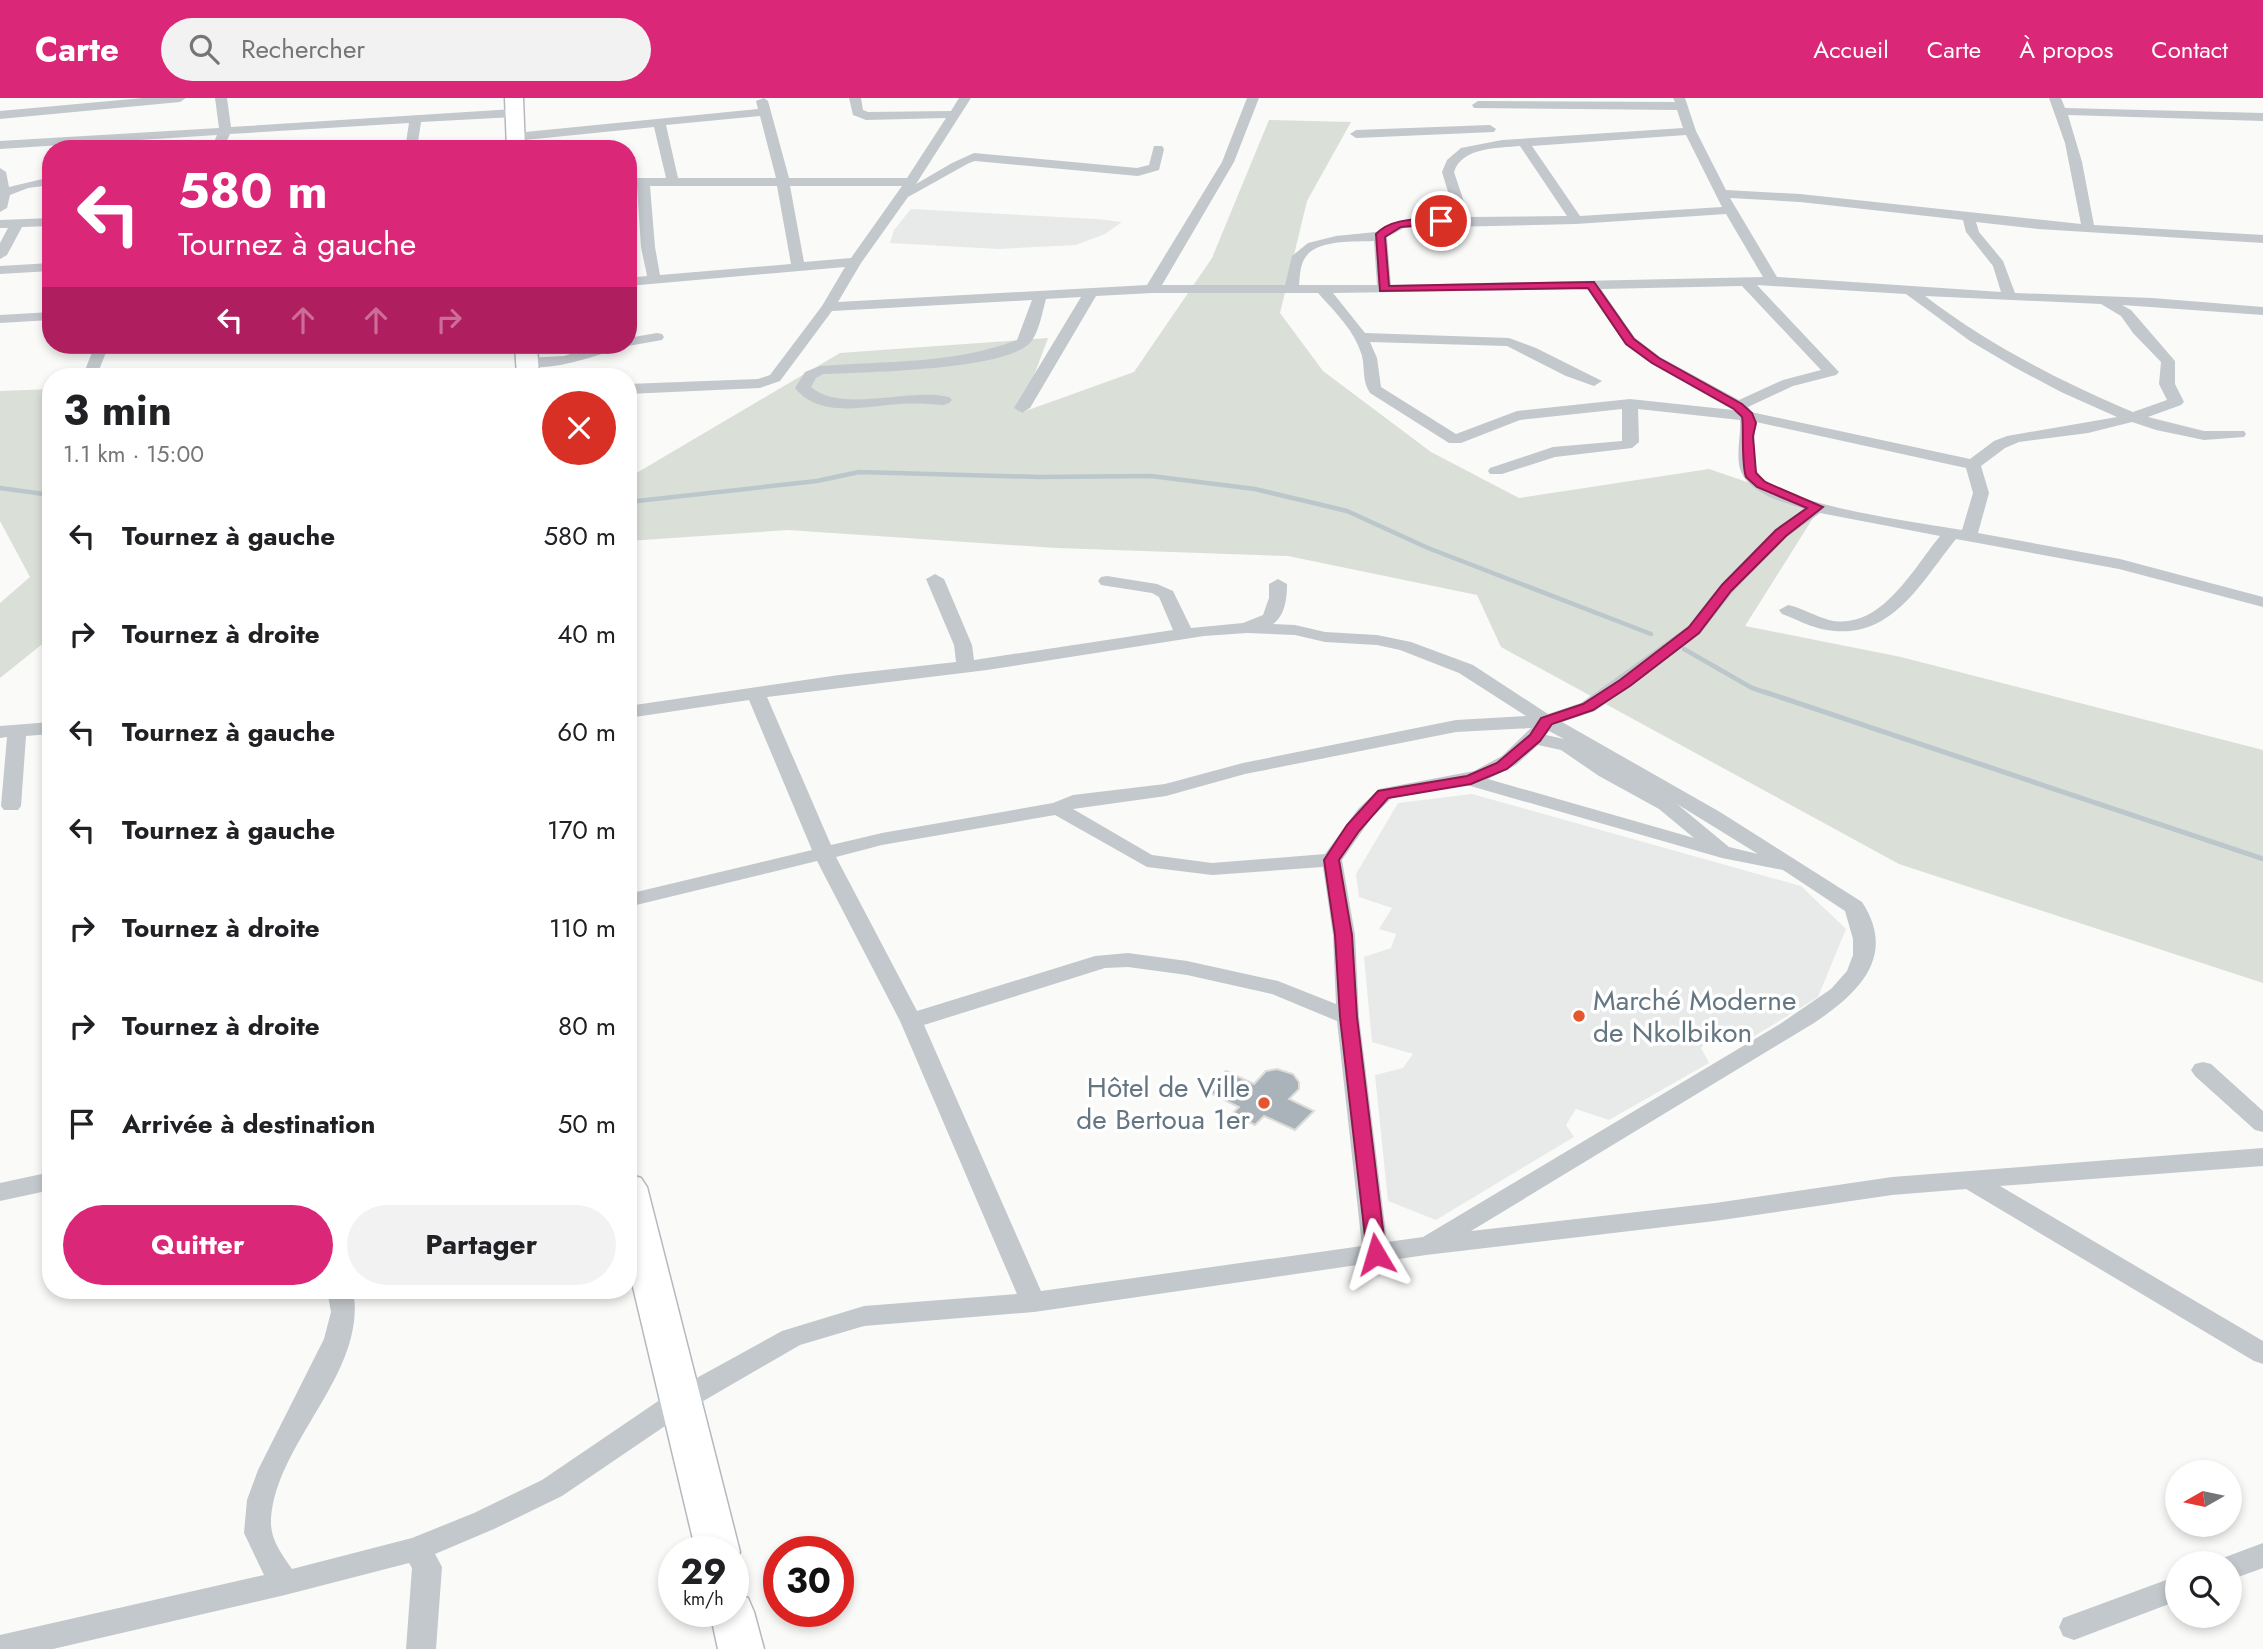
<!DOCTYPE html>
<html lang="fr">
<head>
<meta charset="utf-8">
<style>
	body { margin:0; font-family:Jost,sans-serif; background:#f2f2f2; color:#202124; height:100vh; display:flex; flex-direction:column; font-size:26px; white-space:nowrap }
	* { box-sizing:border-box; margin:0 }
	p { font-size:23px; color:#757577 }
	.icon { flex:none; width:38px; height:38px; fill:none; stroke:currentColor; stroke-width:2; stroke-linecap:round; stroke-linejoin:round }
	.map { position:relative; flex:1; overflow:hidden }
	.side { position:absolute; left:42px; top:270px; width:595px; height:931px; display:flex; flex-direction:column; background:#fff; border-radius:28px; box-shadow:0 4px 10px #0003 }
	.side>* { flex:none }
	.banner { position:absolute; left:42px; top:42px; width:595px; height:214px; border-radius:28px; box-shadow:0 4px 10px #0003; background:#db2777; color:#fff; overflow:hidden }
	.needle { width:46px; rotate:261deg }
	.buttons { position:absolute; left:2165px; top:1362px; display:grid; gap:14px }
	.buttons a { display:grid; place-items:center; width:77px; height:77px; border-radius:50%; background:#fff; box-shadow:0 4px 10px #0003; font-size:35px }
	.speed { position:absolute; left:658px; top:1438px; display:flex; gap:14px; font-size:35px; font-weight:700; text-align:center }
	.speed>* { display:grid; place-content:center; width:91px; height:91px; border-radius:50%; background:#fff; box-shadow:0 4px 10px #0003; line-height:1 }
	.speed small { font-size:18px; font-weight:400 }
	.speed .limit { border:10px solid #d22; background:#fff; color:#111 }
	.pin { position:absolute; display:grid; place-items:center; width:60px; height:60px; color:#fff; margin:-30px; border:4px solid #fff; border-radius:50%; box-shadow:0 2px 7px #0007 }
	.me { position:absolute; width:77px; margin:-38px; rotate:353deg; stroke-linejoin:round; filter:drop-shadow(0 0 5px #0008) }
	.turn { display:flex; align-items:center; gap:24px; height:147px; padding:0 21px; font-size:32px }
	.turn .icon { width:91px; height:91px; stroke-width:2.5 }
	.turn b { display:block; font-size:49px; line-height:60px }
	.lanes { display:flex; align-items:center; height:66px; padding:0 21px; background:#0003; justify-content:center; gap:35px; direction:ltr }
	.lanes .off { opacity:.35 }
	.round { display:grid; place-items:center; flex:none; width:74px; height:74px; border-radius:37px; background:#f2f2f2 }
	.summary { display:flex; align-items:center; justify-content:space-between; height:119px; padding:0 21px }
	h1 { font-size:42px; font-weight:700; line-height:52px }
	.primary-button { display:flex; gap:14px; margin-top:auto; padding:14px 21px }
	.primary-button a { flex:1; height:80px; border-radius:42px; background:#db2777; color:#fff; font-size:28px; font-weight:700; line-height:80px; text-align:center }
	.primary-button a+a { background:#f2f2f2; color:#202124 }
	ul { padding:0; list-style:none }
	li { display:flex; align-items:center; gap:21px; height:98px; padding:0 21px }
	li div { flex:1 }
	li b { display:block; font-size:26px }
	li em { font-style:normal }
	header { display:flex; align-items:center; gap:42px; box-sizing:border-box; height:98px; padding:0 35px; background:#db2777; color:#fff }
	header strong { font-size:33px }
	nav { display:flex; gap:38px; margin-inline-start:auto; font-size:24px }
	.search { width:490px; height:63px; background:#f2f2f2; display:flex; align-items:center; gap:18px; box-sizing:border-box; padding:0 24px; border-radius:38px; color:#757577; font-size:26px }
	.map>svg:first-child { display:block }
</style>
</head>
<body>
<header>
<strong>Carte</strong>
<div class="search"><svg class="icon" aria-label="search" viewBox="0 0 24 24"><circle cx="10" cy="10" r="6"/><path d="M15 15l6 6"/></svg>Rechercher</div>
<nav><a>Accueil</a><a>Carte</a><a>À propos</a><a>Contact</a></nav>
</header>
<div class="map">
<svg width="2263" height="1551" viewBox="0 0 2263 1551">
	<rect width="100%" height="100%" fill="#fafaf8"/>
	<path fill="#e8e9e9" d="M911,111L1097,121L1122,124L1105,136L1076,147L999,151L890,145L894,132Z
		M1472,696L1801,788L1846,831L1818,899L1740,947L1712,937L1701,950L1709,965L1609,1022L1576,1011L1566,1027L1574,1039L1436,1122L1388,1103L1375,977L1403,970L1413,956L1372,944L1364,859L1391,850L1396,836L1379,831L1392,810L1359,799L1356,776L1398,705Z"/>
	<path fill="#dadfd7" d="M1269,22L1351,24L1307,103L1280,215L1323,273L1431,354L1519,400L1709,371L1820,409L1745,528L1901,559L2263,652V885L1899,766L1501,549L1477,497L1288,458L1057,450L788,432L628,443V380L840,255L1048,240L1020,315L1134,274L1212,160Z
		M51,291V539L0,580V505L30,479L0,423V293Z"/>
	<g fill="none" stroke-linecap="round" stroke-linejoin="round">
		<path stroke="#bbc7cb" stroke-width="4.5" d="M0,390L51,397
			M628,404L817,383L859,374L1039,379L1151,378L1255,391L1347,413L1428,450L1651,536
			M1684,551L1752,590L1770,596"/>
		<path stroke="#bbc7cb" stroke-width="5" d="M1765,594L2263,761"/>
	</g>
	<path fill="#aab3b9" stroke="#dcdcda" stroke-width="2" d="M1277,971L1293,976L1299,984V991L1289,1001L1314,1013L1295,1032L1264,1018L1255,1027L1232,1016L1239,1009L1206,993L1226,973L1254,986L1266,973Z"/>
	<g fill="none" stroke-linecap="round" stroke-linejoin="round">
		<g stroke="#b4b9bd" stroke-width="3">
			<path id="highway" d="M505,0H523L525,51H507Z
				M515,247H537L539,278H517Z
				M628,1076L641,1080L647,1089L740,1454L733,1467V1454H696L628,1168Z
				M733,1495L748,1500L754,1514L764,1551H718L710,1514H733Z"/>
		</g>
		<path fill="#c3c8cc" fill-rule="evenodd" d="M143,0H186L180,4L0,21V13Z
			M215,0H227L231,29L514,11L520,15L514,19L421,24L417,51H405L409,25L230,36L223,51H211L217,37L0,51V43L219,30Z
			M764,0L768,3L789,80H907L946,20L866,22L853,17L849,0H861L863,12L868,14L951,13L959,0H971L916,86L952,65L974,55L1137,70L1149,67L1154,48H1162L1164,51L1159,72L1138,78L975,63L969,65L908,99L861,165L838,204L1147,187L1222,64L1247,0H1259L1234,64L1162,187H1285L1292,158L1308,145L1336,138L1376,134L1389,126L1404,122L1456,120L1442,74L1447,62L1461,50L1502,42L1683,30L1677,12L1474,10L1472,7L1478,3L1675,4L1673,0H1685L1696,33L1726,92L1800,96L2081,126L2065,45L2049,0H2061L2065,10L2263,15V23L2068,17L2082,64L2094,127L2263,137V145L2038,131L1976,124L1979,134L2003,163L2015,195L2152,200L2263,209V217L2122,207L2131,212L2175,263V286L2184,304L2181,307L2148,319L2204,333H2244L2246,336L2244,339L2204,342L2156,332L2132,324L2088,335L2019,344L2005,350L1981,368L1989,395L1978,435L2120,461L2263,499V509L2119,471L1956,441C1921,484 1892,543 1827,532C1812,530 1796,521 1782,516L1779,512L1788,507C1802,510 1815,518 1829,522C1880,534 1913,471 1940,438L1820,415L1787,439L1733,494L1700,536L1595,613L1562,624L1720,714L1862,804C1898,859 1857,896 1814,925L1471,1133L1715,1105L1892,1079L2263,1050V1068L2000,1088L2263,1243V1266L2254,1263L1966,1091L1892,1097L1715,1123L1426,1157L1034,1214L864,1228L800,1247L693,1309L562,1398L494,1431L435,1456L442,1469L436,1551H406L412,1470L409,1465L285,1497L53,1551H0V1537L264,1477L244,1435L247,1402L258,1372L324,1241L331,1214L327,1192H353C369,1276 271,1347 271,1427C272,1444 283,1458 292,1471L412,1440L474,1415L542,1382L673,1293L782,1233L864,1208L1017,1196L900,923L817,763L628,809V796L812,752L749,602L628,620V608L839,577L956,564L954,547L926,481L935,476L944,481L972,547L974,562L1173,532L1159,499L1152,495L1101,487L1098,483L1101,479L1107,478L1157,486L1173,493L1191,530L1243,525L1263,517L1269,500V486L1278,481L1287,486C1287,500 1285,518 1273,526L1295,527L1325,534L1377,537L1411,544L1473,567L1548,616L1581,605L1688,528L1721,486L1775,431L1804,411C1782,404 1743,394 1739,366C1737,351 1741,336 1740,322L1638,311L1639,344L1632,350L1555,359L1502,376H1490L1488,373L1490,370L1553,349L1622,343V311L1520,322L1461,345H1449L1370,295C1362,283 1365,271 1362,258C1355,233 1335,214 1318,195H1152L1096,198L1030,310L1022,315L1014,310L1081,199L1046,201C1042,215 1039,236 1029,246C1001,272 865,274 823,276L816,280L811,289C842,316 909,289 949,299L952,302L949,305L944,307C929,306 915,305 900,306C866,308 820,321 795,290L805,274L820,268C886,263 954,266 1017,242L1032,202L832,213L780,283L760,290L628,296V286L758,281L770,277L822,208L845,169L628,188V180L647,178L641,149L637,88H628V80H666L654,29L515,43L509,39L515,35L758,11L756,3ZM760,18L776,80H678L666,27ZM1686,37L1722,109L1580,118L1532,48ZM1520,48L1567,118L1469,119L1454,74C1462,49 1498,50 1520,48ZM650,88H777L791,166L660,177L655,149ZM790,88H902L851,160L804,164ZM1730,100L1800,104L1963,122L1966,134L1993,168L2001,194L1777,179ZM1726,116L1763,179L1391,187L1387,139L1404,130L1576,126ZM1374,143L1377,187H1299C1300,178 1300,167 1305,160C1316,141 1355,144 1374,143ZM1757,187L1906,196L1970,243L2014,269L2061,294L2117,319L2007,338L1994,343L1970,361L1751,314L1748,309L1793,288L1836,277L1839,274ZM1742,188L1821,272L1783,282L1739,302L1660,259L1635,240L1601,191ZM1587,191L1625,246L1650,265L1733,312L1630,301L1517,313L1456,336L1381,289L1377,260L1370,244L1507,248L1566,278L1594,288L1602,283L1536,250L1509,240L1365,235L1333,195ZM1925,198L2101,206L2121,218L2133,235L2161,264L2159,286L2167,302L2133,314L2121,309C2052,279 1985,244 1925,198ZM1756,324L1966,370L1973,395L1962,432C1923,425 1774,407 1757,373C1750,360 1755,338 1756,324ZM1247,535L1295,537L1325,544L1377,547L1400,552L1459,575L1526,618L1456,622L1243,665L1165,686L1073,697L1053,705L882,735L831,747L767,599L987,572L1204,538ZM1531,630L1502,658L1474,673L1379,691L1358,711L1325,756L1212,765L1152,757L1073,711L1166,698L1245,676L1456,634ZM1549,633L1564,641L1546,637ZM1538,647L1561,652L1599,678L1659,711L1694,740L1488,681L1516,667ZM1467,687L1722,760L1783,772L1845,813L1853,841V857L1847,873L1831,891L1780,926L1423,1139L1387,1144L1359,919L1355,837L1342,762L1372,719L1393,699ZM1677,706L1758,756L1729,749ZM1055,717L1147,769L1212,777L1323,769L1333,837L1336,906L1278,883L1187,863L1128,855L1095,858L917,913L836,759L882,747ZM1128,869L1187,877L1272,896L1337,923L1362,1148L1041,1193L924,927L1105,870Z
			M1490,27L1496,31L1494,34L1356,40L1350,36L1356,32Z
			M0,70L6,74L9,89L51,79V87L28,90L10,97L7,110L0,114Z
			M51,120V128L22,129L7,157L0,161V145L8,130H0V122Z
			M51,165V173L0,176V168Z
			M51,214V222L0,225V217Z
			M657,235L662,236L664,239L662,242L628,248L623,247H628V240Z
			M95,247H109L99,272L92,276L85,272Z
			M400,247H446C437,254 408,255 400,247Z
			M600,247H622L620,250C599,257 537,279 520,264L527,260L564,258Z
			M51,624V636L26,638L21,708L18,712H4L1,708L7,639L0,640V628Z
			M2203,964L2211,966L2263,1013V1034L2255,1032L2195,978L2191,972L2195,966Z
			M51,1074V1092L0,1103V1085Z
			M2263,1445V1470L2230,1482V1465H2218L2220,1461Z
			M2177,1478V1503L2074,1542L2063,1538L2059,1529L2063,1520Z"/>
		<use href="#highway" fill="#fff" fill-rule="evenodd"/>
	</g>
	<path fill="#db2777" stroke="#8e194d" stroke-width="2" d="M1441,120L1444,121V125L1401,129L1385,139L1389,188L1594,184L1634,241L1659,260L1742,306L1752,315L1756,325L1753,338L1756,375L1765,384L1823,409L1786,438L1731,493L1699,535L1630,588L1593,612L1552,626L1540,643L1507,671L1471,686L1388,700L1359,733L1339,762L1352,837L1357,919L1386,1156L1383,1161H1369L1367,1156L1340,919L1335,837L1324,762L1347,727L1378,693L1467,678L1497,665L1530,637L1541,620L1583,606L1620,582L1689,529L1722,487L1776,432L1807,410L1757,389L1746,379C1741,365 1744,323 1742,319C1740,316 1736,314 1734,311L1652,265L1626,246L1588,190L1380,193L1376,136C1392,119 1419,122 1441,120Z"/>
	<g fill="#e4572e" stroke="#fff" stroke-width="2.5">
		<circle cx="1579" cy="918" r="7"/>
		<circle cx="1264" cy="1005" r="7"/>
	</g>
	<g text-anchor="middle" stroke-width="7" stroke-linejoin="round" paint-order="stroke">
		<g font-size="28" fill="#657683" stroke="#fff" text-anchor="start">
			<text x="1593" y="912">Marché Moderne<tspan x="1593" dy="32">de Nkolbikon</tspan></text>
			<text x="1250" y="999" text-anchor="end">Hôtel de Ville<tspan x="1250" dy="32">de Bertoua 1er</tspan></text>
		</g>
	</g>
</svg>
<div class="buttons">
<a><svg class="needle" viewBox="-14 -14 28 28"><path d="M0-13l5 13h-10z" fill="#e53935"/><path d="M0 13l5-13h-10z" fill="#757577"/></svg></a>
<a><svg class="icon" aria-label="search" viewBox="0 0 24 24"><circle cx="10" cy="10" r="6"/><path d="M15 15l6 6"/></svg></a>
</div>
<div class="speed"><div>29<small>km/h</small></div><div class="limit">30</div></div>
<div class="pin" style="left:1441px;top:123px;background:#d93025"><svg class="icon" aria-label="arrive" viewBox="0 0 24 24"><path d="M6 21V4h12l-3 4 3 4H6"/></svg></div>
<svg class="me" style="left:1376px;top:1156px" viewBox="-20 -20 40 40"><path d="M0-17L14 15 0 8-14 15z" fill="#db2777" stroke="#fff" stroke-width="4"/></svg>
<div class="banner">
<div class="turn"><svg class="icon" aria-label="left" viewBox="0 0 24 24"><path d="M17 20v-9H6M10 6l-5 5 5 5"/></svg><div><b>580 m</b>Tournez à gauche</div></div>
<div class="lanes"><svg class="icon" aria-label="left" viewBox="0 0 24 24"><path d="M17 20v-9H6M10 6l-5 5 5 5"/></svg><svg class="icon off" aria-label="ahead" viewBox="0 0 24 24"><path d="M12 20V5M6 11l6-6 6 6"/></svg><svg class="icon off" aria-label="ahead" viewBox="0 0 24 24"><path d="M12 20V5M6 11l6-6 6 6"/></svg><svg class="icon off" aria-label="right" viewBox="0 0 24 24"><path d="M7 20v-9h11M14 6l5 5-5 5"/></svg></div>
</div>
<section class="side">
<div class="summary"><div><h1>3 min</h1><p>1.1 km · 15:00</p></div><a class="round" style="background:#d93025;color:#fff"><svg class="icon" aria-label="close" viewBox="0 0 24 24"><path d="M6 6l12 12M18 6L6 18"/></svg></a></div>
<ul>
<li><svg class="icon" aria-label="left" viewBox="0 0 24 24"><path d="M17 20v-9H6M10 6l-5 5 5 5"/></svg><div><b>Tournez à gauche</b></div><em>580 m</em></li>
<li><svg class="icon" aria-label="right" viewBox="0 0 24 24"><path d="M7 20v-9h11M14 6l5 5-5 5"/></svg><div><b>Tournez à droite</b></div><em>40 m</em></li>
<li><svg class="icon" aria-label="left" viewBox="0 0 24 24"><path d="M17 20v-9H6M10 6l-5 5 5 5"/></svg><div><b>Tournez à gauche</b></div><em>60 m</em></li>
<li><svg class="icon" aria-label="left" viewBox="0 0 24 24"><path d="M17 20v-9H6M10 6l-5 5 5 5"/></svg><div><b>Tournez à gauche</b></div><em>170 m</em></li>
<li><svg class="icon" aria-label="right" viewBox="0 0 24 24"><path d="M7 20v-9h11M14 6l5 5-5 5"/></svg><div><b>Tournez à droite</b></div><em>110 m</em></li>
<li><svg class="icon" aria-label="right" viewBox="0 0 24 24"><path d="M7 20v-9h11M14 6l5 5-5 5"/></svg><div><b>Tournez à droite</b></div><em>80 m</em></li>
<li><svg class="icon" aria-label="arrive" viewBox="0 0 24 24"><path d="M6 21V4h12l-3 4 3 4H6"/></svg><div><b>Arrivée à destination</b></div><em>50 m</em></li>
</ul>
<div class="primary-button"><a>Quitter</a><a>Partager</a></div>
</section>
</div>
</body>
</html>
